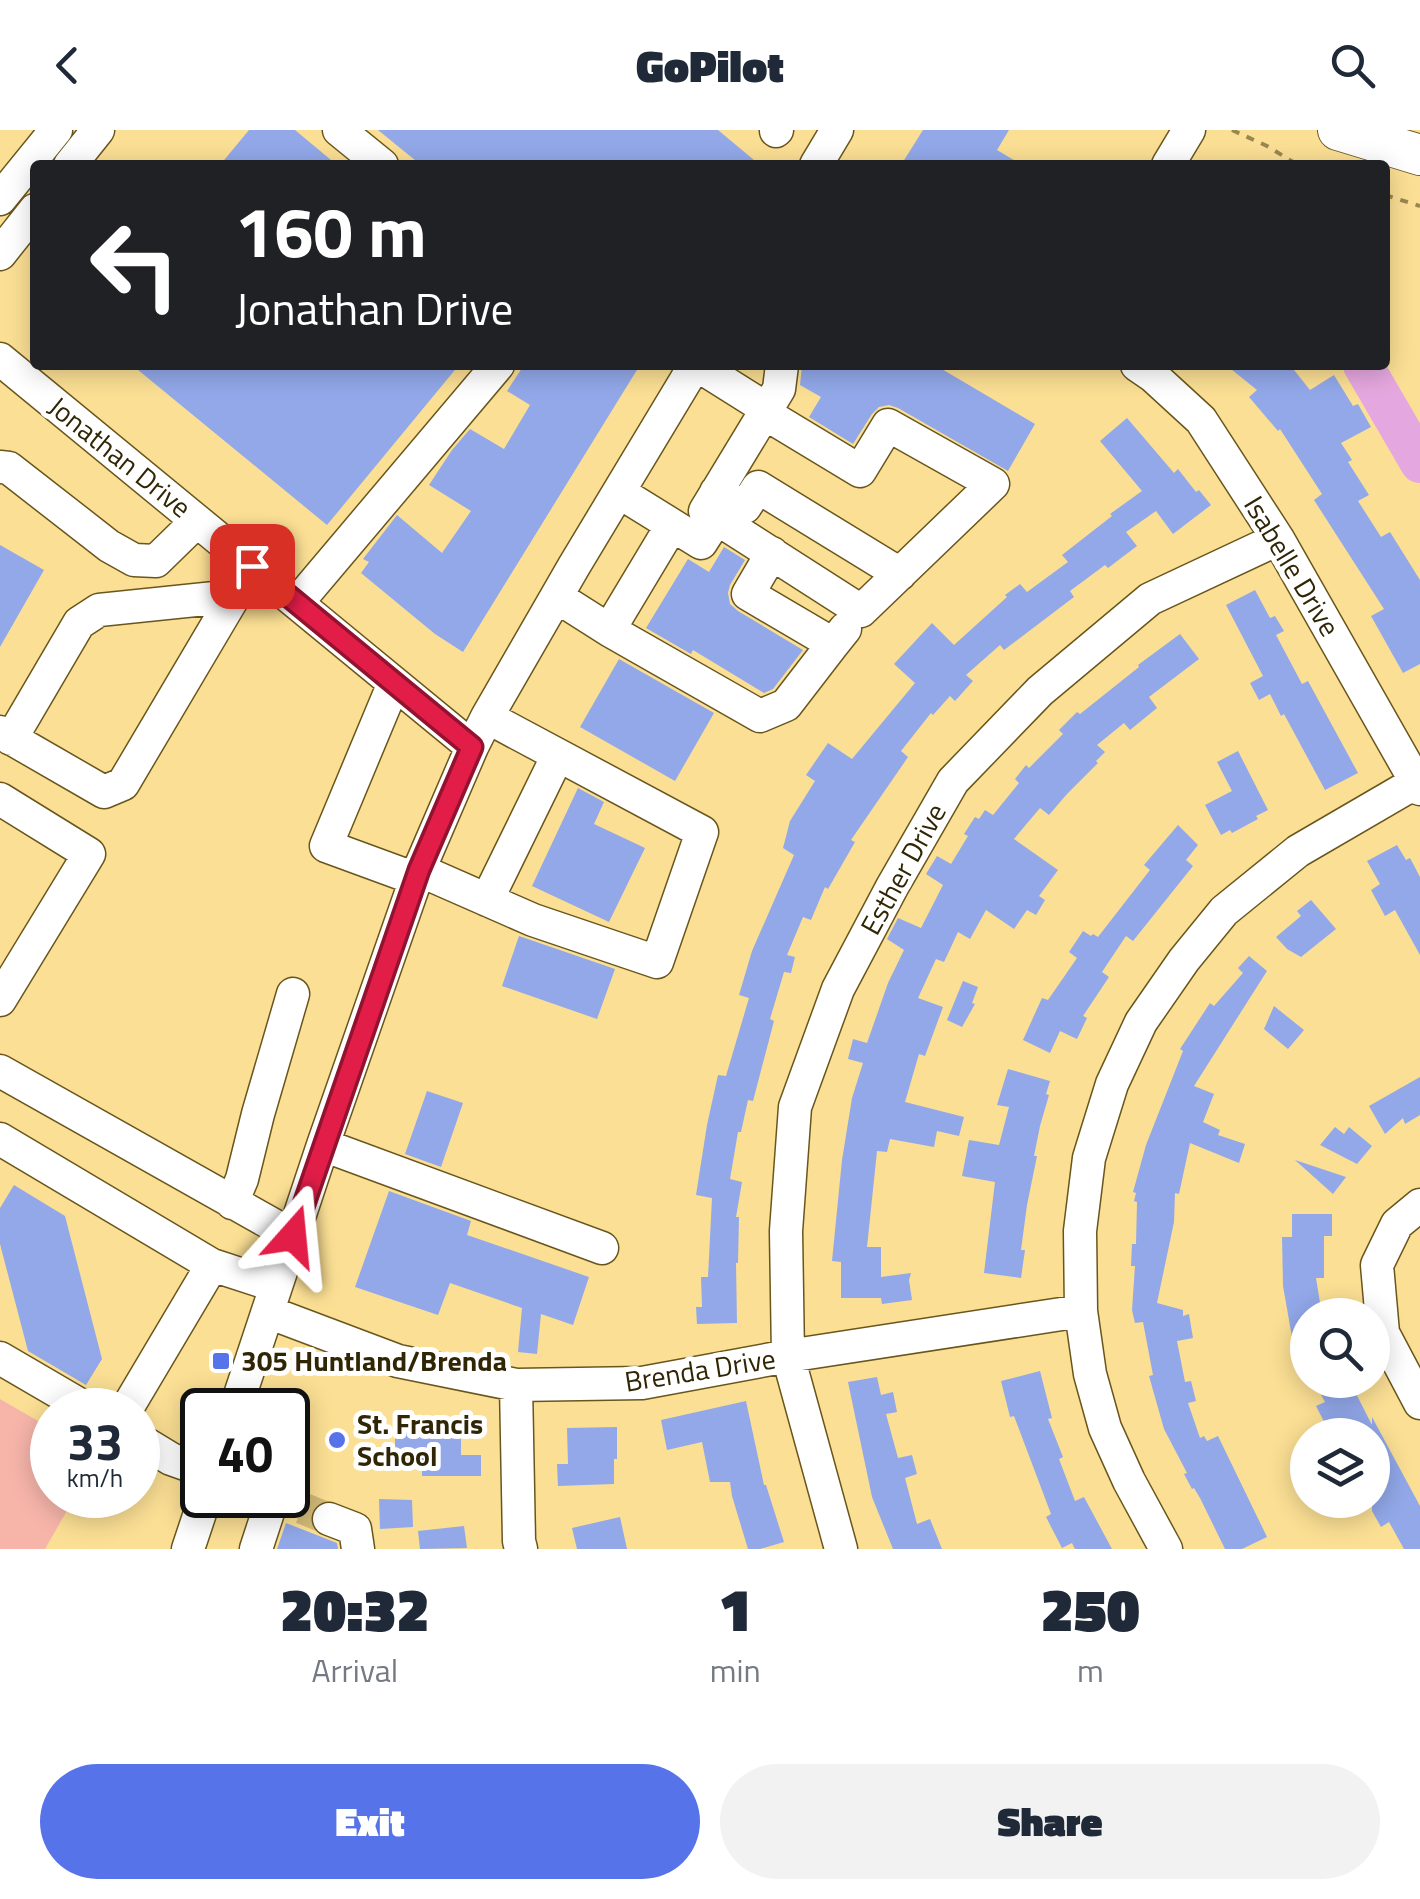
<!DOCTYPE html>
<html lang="en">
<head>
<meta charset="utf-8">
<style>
	body { margin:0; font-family:"Titillium Web",sans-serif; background:#f2f2f3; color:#1f2937; height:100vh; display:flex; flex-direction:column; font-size:38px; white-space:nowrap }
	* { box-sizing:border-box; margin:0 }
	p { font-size:32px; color:#747a83 }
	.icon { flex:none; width:55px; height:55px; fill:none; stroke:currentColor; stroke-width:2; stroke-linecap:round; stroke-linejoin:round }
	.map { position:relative; height:1419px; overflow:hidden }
	.details { display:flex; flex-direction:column; background:#fff; flex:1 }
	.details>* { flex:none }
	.hud { position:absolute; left:30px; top:30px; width:1360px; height:210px; border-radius:10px; box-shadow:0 5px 25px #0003; background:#202124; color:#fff; overflow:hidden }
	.buttons { position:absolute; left:1290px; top:1168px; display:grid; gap:20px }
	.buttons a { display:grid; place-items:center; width:100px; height:100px; border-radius:50%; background:#fff; box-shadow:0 5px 25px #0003; font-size:50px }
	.speed { position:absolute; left:30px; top:1258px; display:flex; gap:20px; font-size:50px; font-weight:700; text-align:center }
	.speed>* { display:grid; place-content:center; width:130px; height:130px; border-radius:50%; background:#fff; box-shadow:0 5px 25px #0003; line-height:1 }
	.speed small { font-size:25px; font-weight:400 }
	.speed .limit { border:5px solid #111; border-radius:15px; background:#fff; color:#111 }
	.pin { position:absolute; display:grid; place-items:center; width:85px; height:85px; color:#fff; margin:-42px; border-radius:20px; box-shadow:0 5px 15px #0006 }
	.me { position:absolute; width:110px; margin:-55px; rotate:18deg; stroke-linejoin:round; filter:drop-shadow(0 0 8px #0008) }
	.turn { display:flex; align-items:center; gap:35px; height:210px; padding:0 40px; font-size:45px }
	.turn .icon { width:130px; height:130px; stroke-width:2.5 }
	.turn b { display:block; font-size:70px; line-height:85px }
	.eta { display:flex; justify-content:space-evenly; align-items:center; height:170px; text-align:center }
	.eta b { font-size:60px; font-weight:800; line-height:70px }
	.action { display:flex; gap:20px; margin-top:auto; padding:20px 40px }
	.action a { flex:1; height:115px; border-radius:60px; background:#5773e9; color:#fff; font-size:40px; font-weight:800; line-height:115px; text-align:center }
	.action a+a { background:#f2f2f3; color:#1f2937 }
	header { display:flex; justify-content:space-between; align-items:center; height:130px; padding:0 40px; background:#fff; font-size:45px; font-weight:800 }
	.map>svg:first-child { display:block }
</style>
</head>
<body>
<header><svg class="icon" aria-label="back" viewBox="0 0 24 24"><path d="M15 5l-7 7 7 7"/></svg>GoPilot<svg class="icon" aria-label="search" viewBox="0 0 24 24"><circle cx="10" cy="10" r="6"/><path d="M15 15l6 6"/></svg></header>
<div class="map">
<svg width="1420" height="1419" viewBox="0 0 1420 1419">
	<rect width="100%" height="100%" fill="#fbdf94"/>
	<path fill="#f7b5aa" d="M0,1269L52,1299V1365H76L45,1419H0Z"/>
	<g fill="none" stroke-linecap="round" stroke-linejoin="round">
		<path stroke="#e5a7df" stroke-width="40" d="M1363,235L1420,333"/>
	</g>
	<path fill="#92a8e9" d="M249,0H295L337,35H220Z
		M378,0H718L760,35H421Z
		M923,0H1009L997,20L1022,35H901Z
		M132,235H459L327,395Z
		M524,235H640L463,522L435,504L361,443L369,432L363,429L397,385L442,423L471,381L429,355L452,320L470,299L504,319L530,275L507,261Z
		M802,235H935L1035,294L1008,341L898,278L889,275L879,277L872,284L853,314L809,287L821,267L800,255Z
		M1226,235H1290L1310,260L1334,245L1353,276L1358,274L1371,297L1341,313L1352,330L1348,332L1369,365L1358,371L1381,407L1390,402L1420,450V534L1403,543L1371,486L1384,479L1314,370L1322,364L1280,299L1278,301L1249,267L1257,260Z
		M1127,288L1174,343L1178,339L1196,362L1199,360L1211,375L1173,404L1156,381L1126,402L1137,416L1108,438L1105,435L1070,461L1074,467L1004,520L1000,515L966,545L973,551L955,571L950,566L933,585L931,583L901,621L908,627L851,710L855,712L828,759L825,757L811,790L803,787L787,825L795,827L791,843L784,842L770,889L774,891L753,971L748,970L741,1002H738L730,1049L742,1052L736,1087H739L738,1133H736L737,1193L697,1194L696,1177H702L701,1147H708L712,1068L696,1065L707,995L718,945L726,946L749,868L739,865L752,821L794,725L783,718L790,691L815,651L806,645L828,613L852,629L915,553L894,534L932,493L954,515L1007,467L1005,465L1020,454L1027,462L1068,432L1062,425L1112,386L1110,384L1142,361L1100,311Z
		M0,415L44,440L0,517Z
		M724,417L745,430L730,455L728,463L730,474L738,481L803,520L773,559L764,563L693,520L691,524L646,498L688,429L709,442Z
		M1255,460L1270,488L1275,486L1284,501L1276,505L1302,554L1308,551L1358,643L1325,660L1284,584L1281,586L1270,564L1259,570L1250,553L1263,546L1226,475Z
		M1180,504L1199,529L1149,567L1157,578L1130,600L1124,593L1097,615L1105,622L1096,631L1098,633L1067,664L1049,685L1040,678L1014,709L1058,740L1039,766L1045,770L1036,785L1027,780L1014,799L986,780L970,809L958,802L944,832L936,829L918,868L943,877L925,926L919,924L905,972L964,987L959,1006L937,1001L934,1017L890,1009L887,1022L877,1021L867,1117H881V1147L911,1143L909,1150L912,1170L882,1174L881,1168H841V1132L832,1131L842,1030L852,968L863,933L848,929L853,909L867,913L888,853L904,820L887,809L898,788L921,798L943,755L926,744L937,726L951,734L968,706L964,704L975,687L979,689L985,680L993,685L1019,653L1015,649L1026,635L1029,638L1063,604L1059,600L1077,582L1080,584L1139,537L1138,535Z
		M619,529L714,583L675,651L580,597Z
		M1238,621L1268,680L1256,686L1258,689L1232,703L1230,700L1221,705L1205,675L1232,661L1217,632Z
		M578,658L604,672L594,694L645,718L609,792L532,756Z
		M1178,695L1198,715L1186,730L1193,736L1133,811L1126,806L1102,842L1109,847L1083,886L1087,888L1077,909L1060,901L1050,923L1023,910L1042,868L1048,870L1077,828L1069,822L1083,801L1091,806L1093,804L1098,807L1150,740L1144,735Z
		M1397,715L1406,730L1410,728L1420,747V825L1395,780L1385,786L1371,760L1380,754L1367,731Z
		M1311,770L1336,799L1301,827L1287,819L1276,807L1301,786L1297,781Z
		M519,806L615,839L597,889L502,856Z
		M1249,826L1267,841L1194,956L1214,964L1203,992L1220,1000L1218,1005L1245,1014L1239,1033L1190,1013L1179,1064L1175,1063L1174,1092L1157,1173L1183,1180V1186L1189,1184L1193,1208L1177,1211L1185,1252L1191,1251L1196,1271L1188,1273L1200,1308L1204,1306L1207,1311L1218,1306L1267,1407L1242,1419H1225L1200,1368L1194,1358L1192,1359L1184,1344L1187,1343L1164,1299L1149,1246L1153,1245L1143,1192L1135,1193L1132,1180L1135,1136H1131L1132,1114H1136L1137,1072L1134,1071L1136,1063L1133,1062L1146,1015L1183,921L1180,919L1210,873L1214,876L1243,843L1238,838Z
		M963,851L978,857L972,873L975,874L962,897L947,890Z
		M1274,876L1304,900L1288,919L1264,899Z
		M1008,939L1050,951L1046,964L1049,965L1040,996L1034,1026H1037L1027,1075L1021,1120H1025L1021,1148L984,1143L995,1052L962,1046L969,1010L999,1015L1009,977L997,975Z
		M1420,947V985L1405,994L1403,988L1385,1004L1369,976Z
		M427,961L463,973L441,1037L405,1024Z
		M1335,997L1344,1004L1349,997L1372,1016L1357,1034L1320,1015Z
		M1295,1030L1346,1047L1333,1064Z
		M14,1055L65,1086L102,1229L86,1255L28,1221L0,1114V1078Z
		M389,1061L471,1091L467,1105L589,1147L573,1195L541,1184L537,1224L518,1222L522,1178L450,1153L438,1185L355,1157Z
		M1292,1084H1332V1106H1324V1148H1316L1322,1185H1308V1240L1298,1241L1283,1156L1282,1107H1292Z
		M1040,1241L1052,1288L1048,1289L1063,1327L1059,1329L1075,1371L1084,1367L1112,1419H1075L1072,1413L1062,1418L1046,1387L1051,1384L1014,1286L1010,1287L1001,1251Z
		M877,1247L881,1265L893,1262L897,1282L886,1284L898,1328L912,1325L917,1344L905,1348L917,1394L930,1389L942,1419H893L872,1367L848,1252Z
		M1313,1250H1349L1372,1295V1287L1420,1376V1419H1404L1389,1392L1381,1397L1372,1381V1305H1331L1316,1276L1325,1272Z
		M746,1271L764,1355H766L784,1412L760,1419H748L732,1366L730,1352H710L702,1312L667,1320L661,1290Z
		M421,1293L461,1294V1325H481V1346H422V1320L395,1319V1296H421Z
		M617,1297V1329H614V1354L558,1356L557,1334H568L567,1298Z
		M379,1369L412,1370L413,1397L380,1399Z
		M620,1387L627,1419H577L572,1398Z
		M286,1393L337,1413L338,1419H277Z
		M464,1396L467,1418L420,1419L418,1401Z"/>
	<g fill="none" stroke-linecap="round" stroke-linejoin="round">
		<path stroke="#d2ba78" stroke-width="32" stroke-dasharray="32 16" stroke-linecap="butt" d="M302,1378L329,1389"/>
		<g stroke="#69561d" stroke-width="35">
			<path id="minor" d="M339,0L382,35
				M776,1L777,0
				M70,35L98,0
				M816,35L837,0
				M1168,35L1189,0
				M0,69L56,0
				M0,124L35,80
				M0,229L472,617
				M697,235L767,279
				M1137,235L1153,246L1201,290L1278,409L1420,659
				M764,283L860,341L888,295L993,354L861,481L705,381L779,259L782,235
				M0,337L9,338L109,416L134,430L156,431L197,391
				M619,362L701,413L717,388
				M716,362L745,377L758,357L900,444
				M772,423L748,464L833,514L845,499
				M557,467L609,500L672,395
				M297,473L498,235
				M609,500L760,586L786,575L833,514
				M394,553L326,716L416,749
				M0,602L104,662L123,654L252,436
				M11,609L79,493L99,480L234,466
				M0,669L89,724L0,870
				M419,740L533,790L657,832L702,702L487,587
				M487,770L558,625
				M0,941L293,1106
				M0,1009L212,1135L276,1156
				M323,1015L602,1118
				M232,1073L242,1049L258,984L293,864
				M1420,1075L1397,1094L1377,1135L1383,1203L1420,1273
				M268,1182L398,1231L516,1255L642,1253L788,1226L1081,1181
				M0,1228L89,1280
				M516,1255L519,1411L521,1419
				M126,1280L212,1135
				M235,1280L323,1015L419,740L472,617L487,587L574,436L695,235
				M138,1309L171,1329L202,1340
				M329,1389L355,1399L358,1419
				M188,1419L206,1365
				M256,1419L273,1367
				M841,1419L788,1226L786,1101L795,977L838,859L892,757L953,651L1040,561L1150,469L1278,409
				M1166,1419L1129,1351L1105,1298L1090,1244L1081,1181L1080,1101L1089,1028L1112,954L1141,892L1184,830L1224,781L1298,721L1420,650"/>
		</g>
		<g stroke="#69561d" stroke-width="42">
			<path id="major" d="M1338,0L1420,25"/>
		</g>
		<path stroke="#9a8750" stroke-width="4" stroke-dasharray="8 8" stroke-linecap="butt" d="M1232,0L1267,16L1298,35
			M1385,65L1420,76"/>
		<use href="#minor" stroke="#fff" stroke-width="32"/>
		<use href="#major" stroke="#fff" stroke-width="40"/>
	</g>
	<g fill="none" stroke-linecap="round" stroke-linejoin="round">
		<g stroke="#92132f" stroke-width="25">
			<path id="route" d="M252,436L472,617L419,740L293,1106"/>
		</g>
		<use href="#route" stroke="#e11d48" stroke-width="18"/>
	</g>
	<g fill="#5773e9" stroke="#fff" stroke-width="4">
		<rect x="211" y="1221" width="20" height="20" rx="5"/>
		<circle cx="337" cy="1310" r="10"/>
	</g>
	<g text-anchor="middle" stroke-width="10" stroke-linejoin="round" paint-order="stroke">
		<g font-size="28" fill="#302606" stroke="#fff">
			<text transform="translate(120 327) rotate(39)" y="10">Jonathan Drive</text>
			<text transform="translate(1292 436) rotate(59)" y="10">Isabelle Drive</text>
			<text transform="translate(903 739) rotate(-61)" y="10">Esther Drive</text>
			<text transform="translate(700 1240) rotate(-9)" y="10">Brenda Drive</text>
		</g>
		<g font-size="28" font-weight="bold" fill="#302606" stroke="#fff" text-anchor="start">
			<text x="241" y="1241">305 Huntland/Brenda</text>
			<text x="357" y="1304">St. Francis<tspan x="357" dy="32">School</tspan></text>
		</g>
	</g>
</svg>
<div class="buttons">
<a><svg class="icon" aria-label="search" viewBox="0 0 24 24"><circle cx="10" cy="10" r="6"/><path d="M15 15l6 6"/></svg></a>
<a><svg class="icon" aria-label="layers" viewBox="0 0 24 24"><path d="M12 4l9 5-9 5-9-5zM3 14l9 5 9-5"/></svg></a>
</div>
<div class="speed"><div>33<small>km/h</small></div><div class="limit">40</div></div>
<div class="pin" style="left:252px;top:436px;background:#d93025"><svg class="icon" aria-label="arrive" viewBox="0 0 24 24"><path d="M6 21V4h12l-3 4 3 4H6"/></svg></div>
<svg class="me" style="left:293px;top:1106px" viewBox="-20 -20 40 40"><path d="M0-17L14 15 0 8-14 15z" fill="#e11d48" stroke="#fff" stroke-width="4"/></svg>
<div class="hud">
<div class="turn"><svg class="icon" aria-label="left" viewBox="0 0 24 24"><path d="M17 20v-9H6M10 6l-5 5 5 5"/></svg><div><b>160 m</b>Jonathan Drive</div></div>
</div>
</div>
<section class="details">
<div class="eta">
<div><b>20:32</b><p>Arrival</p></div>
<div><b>1</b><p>min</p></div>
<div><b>250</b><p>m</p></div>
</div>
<div class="action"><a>Exit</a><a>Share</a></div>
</section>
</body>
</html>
